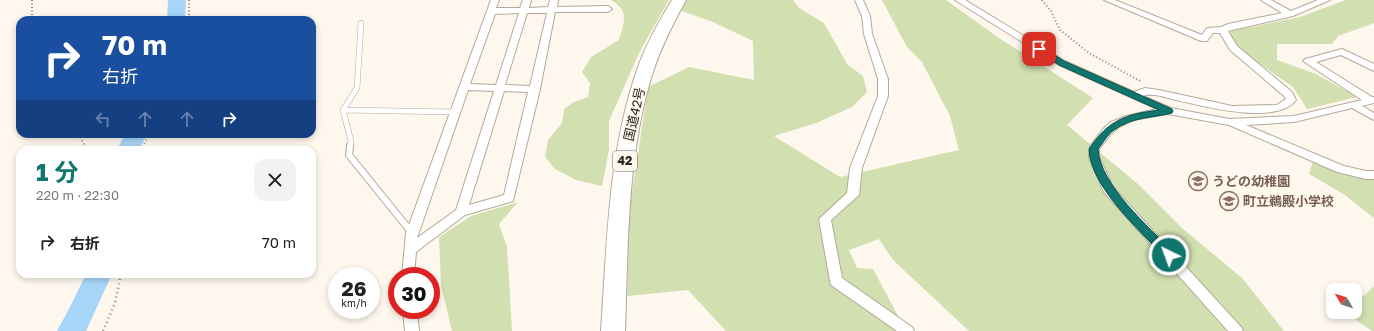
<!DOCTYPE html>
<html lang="ja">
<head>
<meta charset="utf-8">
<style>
	body { margin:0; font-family:"Golos Text","Noto Sans JP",sans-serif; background:#f2f2f2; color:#222; height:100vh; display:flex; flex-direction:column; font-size:15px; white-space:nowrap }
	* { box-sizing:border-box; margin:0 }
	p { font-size:13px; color:#767676 }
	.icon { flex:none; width:22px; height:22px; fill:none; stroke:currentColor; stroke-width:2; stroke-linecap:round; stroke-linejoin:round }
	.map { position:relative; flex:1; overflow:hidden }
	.side { position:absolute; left:16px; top:146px; width:300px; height:132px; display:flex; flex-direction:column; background:#fff; border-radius:12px; box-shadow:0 2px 6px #0003 }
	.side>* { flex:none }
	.top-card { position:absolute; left:16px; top:16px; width:300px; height:122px; border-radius:12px; box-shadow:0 2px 6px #0003; background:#1a4fa0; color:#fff; overflow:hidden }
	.needle { width:26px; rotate:309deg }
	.fabs { position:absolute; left:1326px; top:283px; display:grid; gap:8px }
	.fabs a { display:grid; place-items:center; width:36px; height:36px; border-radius:8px; background:#fff; box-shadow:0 2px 6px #0003; font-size:20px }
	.speed { position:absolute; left:328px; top:267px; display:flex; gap:8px; font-size:20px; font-weight:700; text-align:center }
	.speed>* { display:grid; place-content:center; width:52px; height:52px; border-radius:50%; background:#fff; box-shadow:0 2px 6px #0003; line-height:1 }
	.speed small { font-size:10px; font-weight:400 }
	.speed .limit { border:6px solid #d22; background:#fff; color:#111 }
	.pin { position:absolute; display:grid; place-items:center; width:34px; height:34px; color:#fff; margin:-17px; border-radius:8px; box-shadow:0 2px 6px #0006 }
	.me { position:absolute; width:44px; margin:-22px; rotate:318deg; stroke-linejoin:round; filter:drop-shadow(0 0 3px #0008) }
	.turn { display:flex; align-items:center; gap:14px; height:84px; padding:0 20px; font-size:18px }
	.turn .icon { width:52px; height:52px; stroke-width:2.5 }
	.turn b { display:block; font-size:28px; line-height:34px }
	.lanes { display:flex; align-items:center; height:38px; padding:0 20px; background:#0003; justify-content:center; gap:20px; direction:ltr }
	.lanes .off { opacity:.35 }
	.round { display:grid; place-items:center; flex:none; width:42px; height:42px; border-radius:12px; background:#f2f2f2 }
	.headline { display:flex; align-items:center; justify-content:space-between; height:68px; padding:0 20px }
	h1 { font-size:24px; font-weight:700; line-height:30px; color:#0f766e }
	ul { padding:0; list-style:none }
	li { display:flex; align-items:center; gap:12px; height:56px; padding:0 20px }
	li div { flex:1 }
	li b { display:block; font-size:15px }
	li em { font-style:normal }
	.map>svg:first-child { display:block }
</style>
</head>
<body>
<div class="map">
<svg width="1374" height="331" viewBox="0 0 1374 331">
	<rect width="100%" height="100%" fill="#fef7ed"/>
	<path fill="#d2dfb0" d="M611,0H669L639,53L609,121V150L602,186L576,180L555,169L545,157L548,140L562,123L564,109L574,102L588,97L590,83L582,72L591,57L619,40C624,22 630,11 611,0Z
		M687,0H793L799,8L824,23L847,64L863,76L867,92L852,107L816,123L774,136L840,177L959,150L950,116L922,62L907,47L882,0H946L999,38L1093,98L1067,125L1139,185L1182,228L1242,278L1284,331H969L893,260L879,239L849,250L857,268L873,269L906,331H726L688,290L627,296L631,200L648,87L689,67L754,80L753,41L713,22L679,10Z
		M1346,0H1374V23L1338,36L1332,44H1277V60L1316,74L1357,97L1307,109L1293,87L1250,57L1229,37L1231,31L1300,17Z
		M1314,157L1374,175V218L1345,195L1309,174Z
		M518,202L499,224L507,247L512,331H452L441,285L439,237L471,216Z
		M1374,286V331H1372L1346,313L1355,312V304Z"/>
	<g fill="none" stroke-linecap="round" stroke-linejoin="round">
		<path fill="#a6d5f7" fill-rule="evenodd" d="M168,0H186L185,20H167Z
			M125,134H147L139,150H117Z
			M86,274H112L86,331H57L70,307Z"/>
		<g stroke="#b4a998" stroke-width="6">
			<path id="lane-far1" d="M343,110L455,112
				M350,147L351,141L343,110L357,88L361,23"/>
		</g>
		<g stroke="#b4a998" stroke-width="8">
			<path id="lane" d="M350,146L349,155L412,233"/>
		</g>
		<g stroke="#b4a998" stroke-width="2">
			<path id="street" d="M491,0H499L496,8H520L523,0H531L529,8L548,7L550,0H558L557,7L608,6L612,9L608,12H555L540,89L513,201L465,215L416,252L414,276H402L406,233ZM519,13L496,85L470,84L495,14ZM527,13H547L530,86L505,85ZM468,90L494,91L456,210L417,238ZM504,91L528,92L504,195L469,205Z
				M855,0H863L870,16L872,34L888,79V96L862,168L859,195L831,220L842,278L912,327L914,331H897L831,285L830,281L819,219L847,193L850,168L878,96V79L864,34L862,16Z
				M955,0H965L1065,61L1134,92L1145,88L1159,90L1232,106L1277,105L1286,99L1284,96L1230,50L1220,33H1213L1207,41H1201L1104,0H1115L1202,35L1207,28L1221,27L1228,24L1282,13L1261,0H1271L1291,11L1318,0H1330L1293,16L1228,31L1237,46L1292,92L1296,100C1277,126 1202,106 1176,100C1167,98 1152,92 1143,96L1171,108L1229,119L1294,116L1362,100L1303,61L1305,59L1342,49L1374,64V71L1341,55L1316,62L1372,97H1374V103L1362,106L1374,113V120L1352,108L1294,122L1246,125L1344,166L1366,171H1374V179H1366L1337,172L1229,125L1168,114L1133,120L1119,127L1111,134L1099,149V157L1113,187L1241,327L1243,331H1228L1104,192L1089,157L1090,146L1103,129L1111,122L1126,116L1157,109L1059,65Z
				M403,310H417L419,331H405Z"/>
		</g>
		<g stroke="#b4a998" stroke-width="2">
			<path id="highway" d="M672,0H686C674,22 662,45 654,69C627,149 628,247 625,331H601C607,245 608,153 637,70C645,46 658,23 672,0Z"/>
		</g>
		<path stroke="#8c867e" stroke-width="2" stroke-dasharray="1 2.5" stroke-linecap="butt" d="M32,0V20
			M189,0V20
			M1042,0L1051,11L1060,30L1089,53L1142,82
			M79,134L85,147
			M143,147L148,134"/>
		<path stroke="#8c867e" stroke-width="2.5" stroke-dasharray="1 3.5" stroke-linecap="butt" d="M85,146L87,150
			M142,150L144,146
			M103,331L115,303L121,274"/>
		<use href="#lane-far1" stroke="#fff" stroke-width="5"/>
		<use href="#lane" stroke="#fff" stroke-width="6"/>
		<use href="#street" fill="#fff" fill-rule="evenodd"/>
		<use href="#highway" fill="#fff" fill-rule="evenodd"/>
	</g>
	<path fill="#0f766e" stroke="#0a4d48" d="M1036,47H1042L1064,61L1172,109L1173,111L1172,113C1152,118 1132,117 1114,130C1108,134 1103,143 1098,149C1100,185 1149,227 1173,252L1174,255L1173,258H1165C1141,231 1090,187 1089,149C1108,120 1126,114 1159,110L1059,65L1036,50Z"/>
	<defs>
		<g id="school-ring" transform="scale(1)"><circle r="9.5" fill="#fef7ed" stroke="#8d6e63" stroke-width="1.5"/><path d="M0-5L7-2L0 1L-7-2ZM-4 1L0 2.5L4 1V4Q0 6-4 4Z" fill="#8d6e63"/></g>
	</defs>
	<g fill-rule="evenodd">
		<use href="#school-ring" x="1198" y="181"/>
		<use href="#school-ring" x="1229" y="201"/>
	</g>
	<g text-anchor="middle" stroke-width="3" stroke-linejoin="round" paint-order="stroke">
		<rect fill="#fef7ed" stroke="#6a655e" stroke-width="1" x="613" y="151" width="24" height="20" rx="3"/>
		<g font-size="12" font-weight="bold" fill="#2b2720">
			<text x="625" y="165">42</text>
		</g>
		<g font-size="13" fill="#2b2720" stroke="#fef7ed">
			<text transform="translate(634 114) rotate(-77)" y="5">国道42号</text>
		</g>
		<g font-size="13" font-weight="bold" fill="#785e54" stroke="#fef7ed" text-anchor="start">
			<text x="1212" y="186">うどの幼稚園</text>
			<text x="1243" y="206">町立鵜殿小学校</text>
		</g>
	</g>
</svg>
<div class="fabs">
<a><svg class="needle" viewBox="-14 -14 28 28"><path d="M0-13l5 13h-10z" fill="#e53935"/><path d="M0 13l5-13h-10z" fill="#767676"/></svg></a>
</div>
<div class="speed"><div>26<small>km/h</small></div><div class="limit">30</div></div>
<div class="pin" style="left:1039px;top:49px;background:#d93025"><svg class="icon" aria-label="arrive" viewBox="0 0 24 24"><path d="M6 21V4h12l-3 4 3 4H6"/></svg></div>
<svg class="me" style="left:1169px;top:255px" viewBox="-20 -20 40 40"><circle r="17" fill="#0f766e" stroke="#fff" stroke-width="3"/><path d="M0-11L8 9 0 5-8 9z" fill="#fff"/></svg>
<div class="top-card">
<div class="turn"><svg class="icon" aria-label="right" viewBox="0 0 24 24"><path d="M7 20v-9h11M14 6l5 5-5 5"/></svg><div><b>70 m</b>右折</div></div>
<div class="lanes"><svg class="icon off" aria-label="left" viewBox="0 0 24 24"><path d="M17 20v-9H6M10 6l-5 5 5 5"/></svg><svg class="icon off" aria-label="ahead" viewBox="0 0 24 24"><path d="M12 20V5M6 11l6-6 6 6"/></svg><svg class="icon off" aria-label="ahead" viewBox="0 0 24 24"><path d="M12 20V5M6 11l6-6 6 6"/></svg><svg class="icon" aria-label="right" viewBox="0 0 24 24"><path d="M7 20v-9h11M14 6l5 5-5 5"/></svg></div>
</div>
<section class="side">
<div class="headline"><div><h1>1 分</h1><p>220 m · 22:30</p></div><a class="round"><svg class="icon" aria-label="close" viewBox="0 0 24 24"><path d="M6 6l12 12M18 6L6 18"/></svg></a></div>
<ul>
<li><svg class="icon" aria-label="right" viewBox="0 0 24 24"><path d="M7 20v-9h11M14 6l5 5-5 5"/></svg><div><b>右折</b></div><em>70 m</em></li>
</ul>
</section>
</div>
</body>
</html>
